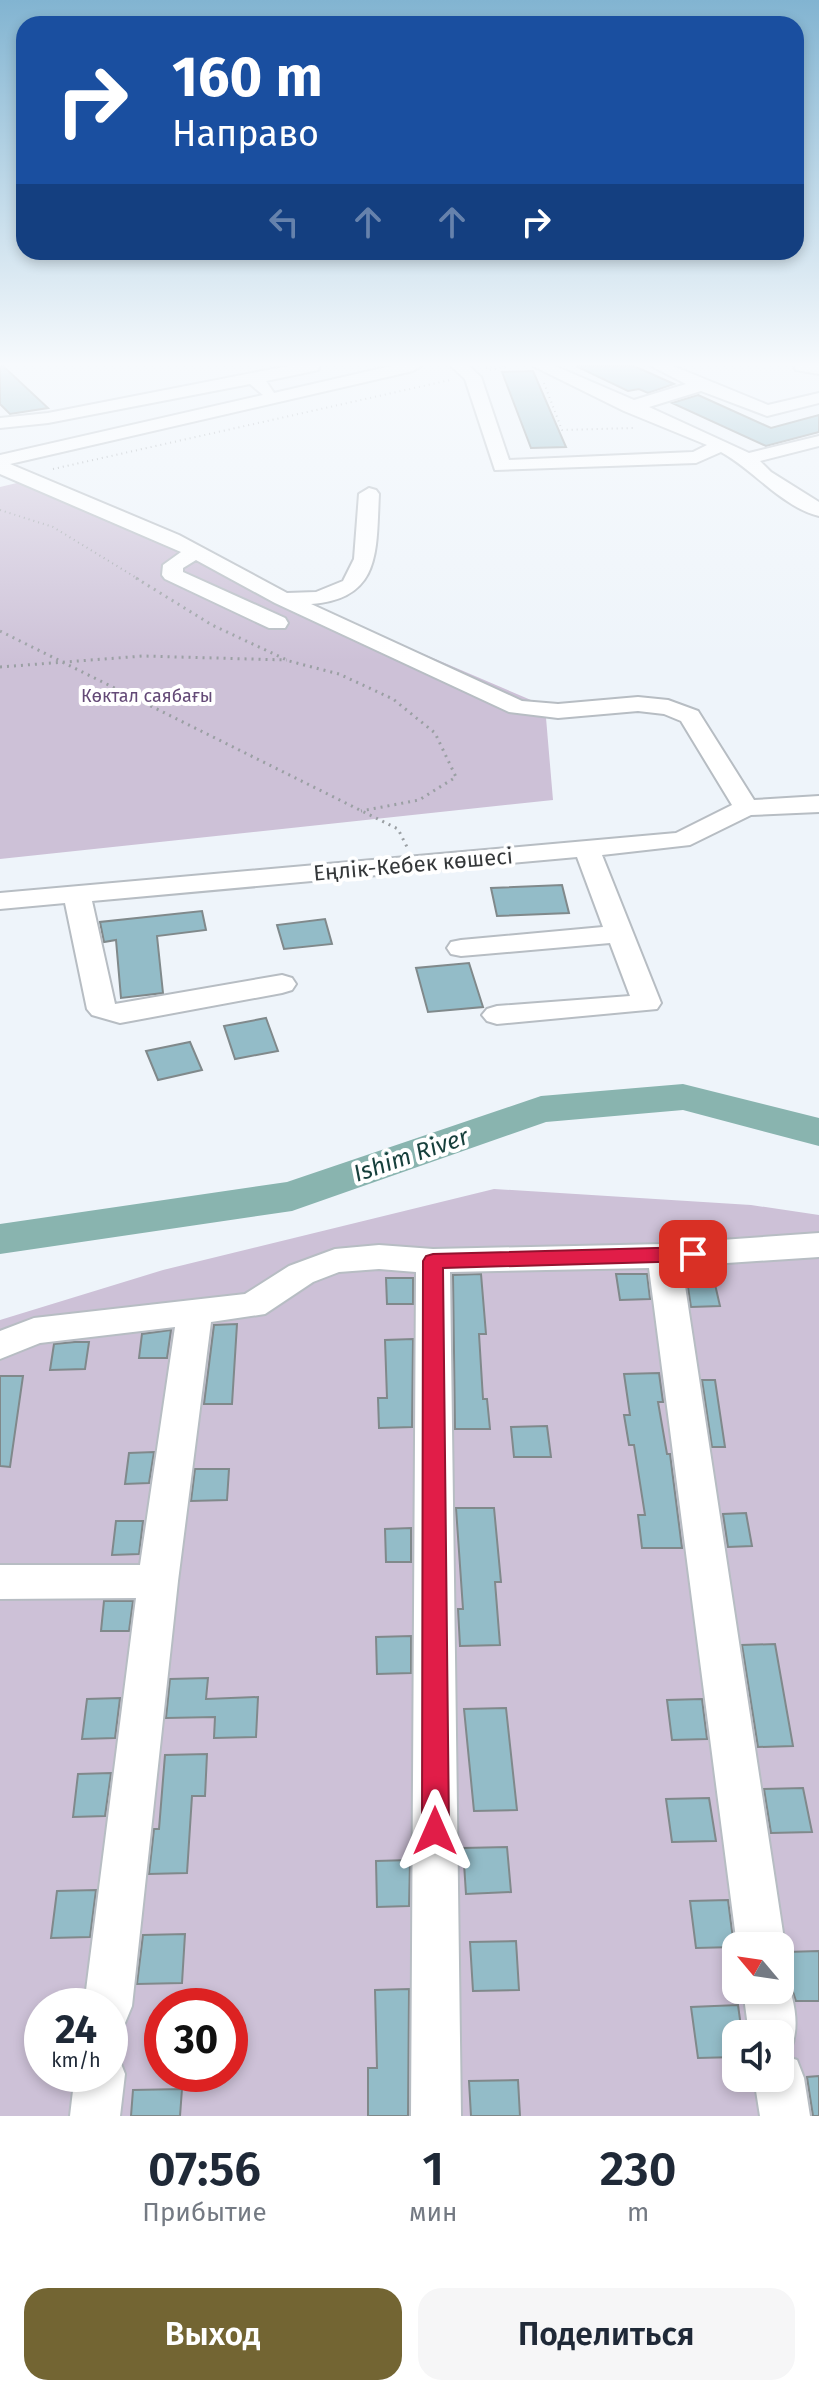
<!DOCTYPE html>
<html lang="ru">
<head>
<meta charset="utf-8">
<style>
	body { margin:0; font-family:"Fira Sans",sans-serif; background:#f6f6f7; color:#1f2937; height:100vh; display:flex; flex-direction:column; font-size:30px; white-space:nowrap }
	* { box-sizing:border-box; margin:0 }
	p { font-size:26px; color:#747a83 }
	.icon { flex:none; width:44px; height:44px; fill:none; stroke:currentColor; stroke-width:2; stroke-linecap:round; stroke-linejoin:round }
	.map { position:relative; height:2116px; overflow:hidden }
	.side { display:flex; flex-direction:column; background:#fff; flex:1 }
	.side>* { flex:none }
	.banner { position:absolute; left:16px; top:16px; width:788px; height:244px; border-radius:24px; box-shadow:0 4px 12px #0003; background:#1a4fa0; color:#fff; overflow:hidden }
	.needle { width:52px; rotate:299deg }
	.buttons { position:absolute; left:722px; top:1932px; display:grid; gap:16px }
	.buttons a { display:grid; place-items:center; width:72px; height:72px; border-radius:16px; background:#fff; box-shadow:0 4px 12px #0003; font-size:40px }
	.speed { position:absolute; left:24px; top:1988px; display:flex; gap:16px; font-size:40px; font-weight:700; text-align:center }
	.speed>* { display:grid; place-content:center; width:104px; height:104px; border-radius:50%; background:#fff; box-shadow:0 4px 12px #0003; line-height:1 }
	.speed small { font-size:20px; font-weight:400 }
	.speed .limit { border:12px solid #d22; background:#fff; color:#111 }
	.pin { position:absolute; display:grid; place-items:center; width:68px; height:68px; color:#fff; margin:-34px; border-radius:16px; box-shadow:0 4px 12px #0006 }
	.me { position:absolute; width:88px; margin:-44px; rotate:0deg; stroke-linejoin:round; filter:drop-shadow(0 0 6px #0008) }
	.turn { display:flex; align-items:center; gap:28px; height:168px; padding:0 24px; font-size:36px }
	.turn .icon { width:104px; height:104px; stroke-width:2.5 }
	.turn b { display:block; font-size:56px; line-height:68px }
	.lanes { display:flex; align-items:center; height:76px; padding:0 24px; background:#0003; justify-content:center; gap:40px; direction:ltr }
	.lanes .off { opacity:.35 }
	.eta { display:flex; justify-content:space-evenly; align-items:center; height:136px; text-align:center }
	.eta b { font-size:48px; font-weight:600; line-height:56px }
	.action { display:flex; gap:16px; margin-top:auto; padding:16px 24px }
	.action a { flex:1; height:92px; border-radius:24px; background:#736533; color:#fff; font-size:32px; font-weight:600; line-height:92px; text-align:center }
	.action a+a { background:#f6f6f7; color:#1f2937 }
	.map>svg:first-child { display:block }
</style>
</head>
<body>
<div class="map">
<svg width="819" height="2116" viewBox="0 0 819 2116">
	<rect width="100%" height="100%" fill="#eef4fa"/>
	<path fill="#cdc1d7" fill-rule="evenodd" d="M21,482L545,706L553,800L0,859V487Z
		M494,1189L751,1205L819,1215V2116H0V1320L163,1270ZM736,1946H780V1990H736ZM42,2006H110V2074H42ZM162,2006H230V2074H162ZM736,2034H780V2078H736Z"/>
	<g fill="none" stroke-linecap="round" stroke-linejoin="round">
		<path fill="#89b4af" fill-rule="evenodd" d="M683,1084L819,1118V1146L683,1110L546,1122L292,1211L0,1254V1224L287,1182L541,1096Z"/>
	</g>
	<path fill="#93bcc8" stroke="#80898b" stroke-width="2" d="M0,366H3L48,408L10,414L0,404Z
		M576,366H634L674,384L648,393L639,389L628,391Z
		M533,371L566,447L531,448L502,372Z
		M698,395L771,428L819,415V432L766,446L672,403Z
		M562,885L569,913L497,916L491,888Z
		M202,911L206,930L157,936L163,993L121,998L116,940L104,942L100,922Z
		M325,919L332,944L284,949L277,925Z
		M469,963L483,1007L428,1012L416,968Z
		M266,1018L278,1051L235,1059L224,1026Z
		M190,1042L202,1070L158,1080L146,1051Z
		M481,1274L486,1334H479L483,1399H487L490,1429H455L453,1275Z
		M616,1274H647L650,1299L620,1300Z
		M386,1278H413V1304H387Z
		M714,1280L720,1306L691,1307L687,1281Z
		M237,1324L232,1404H204L214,1325Z
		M171,1330L167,1358H139L142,1334Z
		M413,1339L412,1427L379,1428L378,1398H387L385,1340Z
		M75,1342H89L85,1369L50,1370L54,1344Z
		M659,1373L663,1402H658L667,1454H670L682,1548H642L638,1515H645L634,1445H629L624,1415H630L624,1374Z
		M0,1376H23L10,1467L0,1466Z
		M702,1380H715L725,1447H712Z
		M547,1426L551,1457H514L511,1427Z
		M154,1452L149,1483L125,1484L129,1453Z
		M195,1469H229L227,1500L191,1501Z
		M456,1508H494L501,1582H495L500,1645L460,1646L458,1609H463Z
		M746,1513L752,1546L728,1547L723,1514Z
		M116,1521H143L139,1554L112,1555Z
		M411,1528V1562H386L385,1529Z
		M104,1601H133L129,1631H101Z
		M411,1636V1673L377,1674L376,1637Z
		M775,1644L793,1746L758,1747L742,1645Z
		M208,1678L206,1699L258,1697L256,1737L214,1738L215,1717L166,1718L170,1679Z
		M120,1698L115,1738L82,1739L87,1699Z
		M702,1699L707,1739L672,1740L667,1700Z
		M506,1708L517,1810L474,1811L464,1709Z
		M207,1754L205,1796H192L187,1873L149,1874L154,1829H159L165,1755Z
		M111,1773L105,1816L73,1817L78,1774Z
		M803,1788L812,1832L771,1833L764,1789Z
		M709,1798L716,1841L672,1842L666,1799Z
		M507,1847L511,1892L466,1894L463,1848Z
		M410,1860L409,1906L377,1907L376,1861Z
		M96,1890L90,1937L51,1938L57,1891Z
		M728,1900L734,1947L696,1948L690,1901Z
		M185,1934L182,1983L137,1984L143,1935Z
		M516,1941L519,1990L473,1991L470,1942Z
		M819,1951V2001H796L782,1959L786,1952Z
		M409,1989L408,2116H368V2068H377L375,1990Z
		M738,2005L742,2034H736V2057L698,2058L691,2007Z
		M819,2076V2116H813L807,2077Z
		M518,2080L520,2116H471L469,2081Z
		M182,2089L180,2116H131L133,2090Z"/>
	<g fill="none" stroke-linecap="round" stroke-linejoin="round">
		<g stroke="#b7bdc3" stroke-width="4">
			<path id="minor" d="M288,366H320L318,370L266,381L274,393L391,366H421L413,371L10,464L179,535L287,593L316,592L343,581L354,559L359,494L369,488L376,490L379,494C376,550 382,599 311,604L522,701L558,704L638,697L668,700L698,711L754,800L819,796V812L751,815L690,845L602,855L661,1003L657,1009L497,1024L487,1021L482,1015L487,1009L497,1006L630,996L610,943L461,956L451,954L447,948L451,942L461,940L603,927L577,857L92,901L115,1004L282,975L292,978L296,984L292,990L282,993L120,1023L92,1015L87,1009L65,903L0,909V893L676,833L732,805L681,721L664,714L638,711L558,718L509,712L275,603L196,560L183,568V572L285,618L288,623L285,628H269L165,579L162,575L163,565L181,552L0,474V455L263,395L250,384L48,423L0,428V418L48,413Z
				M451,366H469L481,377L509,460L693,452L707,445L624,411L533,366H555L634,400L686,384L651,366H673L768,405L819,393V403L767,416L701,391L649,407L749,453L819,436V446L760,461L771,472L819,502V516C782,507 754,470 721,452L696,463L495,470L465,379Z
				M794,366H819V374L796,370Z
				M819,1233V1257L682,1266L785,1946L780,1957V1946H737L649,1268L450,1272L461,2116H411L416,1272L379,1269L339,1272L313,1282L265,1314L211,1322L178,1581L132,2006L125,2023L110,2029V2006H84L136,1598L0,1599V1565H140L175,1327L40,1343L0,1359V1331L34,1318L245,1294L289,1266L335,1249L379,1245L433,1249L664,1244Z
				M780,1972L784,1973C794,1998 801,2026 790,2051L782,2055L797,2060L804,2078L810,2116H760L754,2078H780V2034H749L743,1990H780Z
				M110,2053L118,2056L125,2074L120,2116H70L75,2074H110Z"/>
		</g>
		<path stroke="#9a9fa3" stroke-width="2" stroke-dasharray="1 4" stroke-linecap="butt" d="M486,368L496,366
			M490,370L508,366
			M544,383L562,430L634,428
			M53,469L450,380
			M0,510L53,527L140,580"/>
		<path stroke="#9a9fa3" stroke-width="3" stroke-dasharray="2 5" stroke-linecap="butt" d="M136,578L212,625L289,661L339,674L393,699L435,733L456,777L419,800L361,811
			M0,631L398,829L407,847
			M0,667L143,656L287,660"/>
		<use href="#minor" fill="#fff" fill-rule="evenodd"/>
	</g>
	<linearGradient id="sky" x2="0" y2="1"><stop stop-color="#82b4d1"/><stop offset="0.55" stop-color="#f7fafd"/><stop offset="1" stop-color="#f7fafd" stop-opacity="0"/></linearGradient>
	<rect width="819" height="662" fill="url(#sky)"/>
	<path fill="#e11d48" stroke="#92132f" stroke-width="2" d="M693,1247L700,1249L703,1254L700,1259L693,1261L443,1268L449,1831L445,1840L435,1844L426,1840L422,1831L423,1261L426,1256L433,1254Z"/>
	<g text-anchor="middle" stroke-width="8" stroke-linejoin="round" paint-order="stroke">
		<g font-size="18" fill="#644a77" stroke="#fff">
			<text x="147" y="702">Көктал саябағы</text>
		</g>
		<g font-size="22" fill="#35383a" stroke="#fff">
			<text transform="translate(413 864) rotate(-5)" y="8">Еңлік-Кебек көшесі</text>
		</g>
		<g font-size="24" font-style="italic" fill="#163f3b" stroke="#fff">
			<text transform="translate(411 1155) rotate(-19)" y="8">Ishim River</text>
		</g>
	</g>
</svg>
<div class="buttons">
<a><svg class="needle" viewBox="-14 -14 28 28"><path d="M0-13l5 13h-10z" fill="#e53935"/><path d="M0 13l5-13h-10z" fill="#747a83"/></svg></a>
<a><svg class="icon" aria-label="sound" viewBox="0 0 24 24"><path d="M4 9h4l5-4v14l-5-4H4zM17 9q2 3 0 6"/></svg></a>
</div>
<div class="speed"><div>24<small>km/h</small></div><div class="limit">30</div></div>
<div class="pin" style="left:693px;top:1254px;background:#d93025"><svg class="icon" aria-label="arrive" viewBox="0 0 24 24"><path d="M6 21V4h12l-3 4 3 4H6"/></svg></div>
<svg class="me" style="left:435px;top:1831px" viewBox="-20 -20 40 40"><path d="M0-17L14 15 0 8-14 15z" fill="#e11d48" stroke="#fff" stroke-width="4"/></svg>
<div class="banner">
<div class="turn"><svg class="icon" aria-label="right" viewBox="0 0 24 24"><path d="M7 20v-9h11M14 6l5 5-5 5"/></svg><div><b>160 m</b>Направо</div></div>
<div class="lanes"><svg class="icon off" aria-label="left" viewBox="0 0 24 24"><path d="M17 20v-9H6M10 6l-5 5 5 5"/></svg><svg class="icon off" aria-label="ahead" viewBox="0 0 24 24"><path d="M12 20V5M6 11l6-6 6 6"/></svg><svg class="icon off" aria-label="ahead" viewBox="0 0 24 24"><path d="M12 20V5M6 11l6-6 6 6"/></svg><svg class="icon" aria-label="right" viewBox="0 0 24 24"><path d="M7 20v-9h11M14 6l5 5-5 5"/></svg></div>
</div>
</div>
<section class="side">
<div class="eta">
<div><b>07:56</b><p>Прибытие</p></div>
<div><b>1</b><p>мин</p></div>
<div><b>230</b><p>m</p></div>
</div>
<div class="action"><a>Выход</a><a>Поделиться</a></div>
</section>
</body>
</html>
